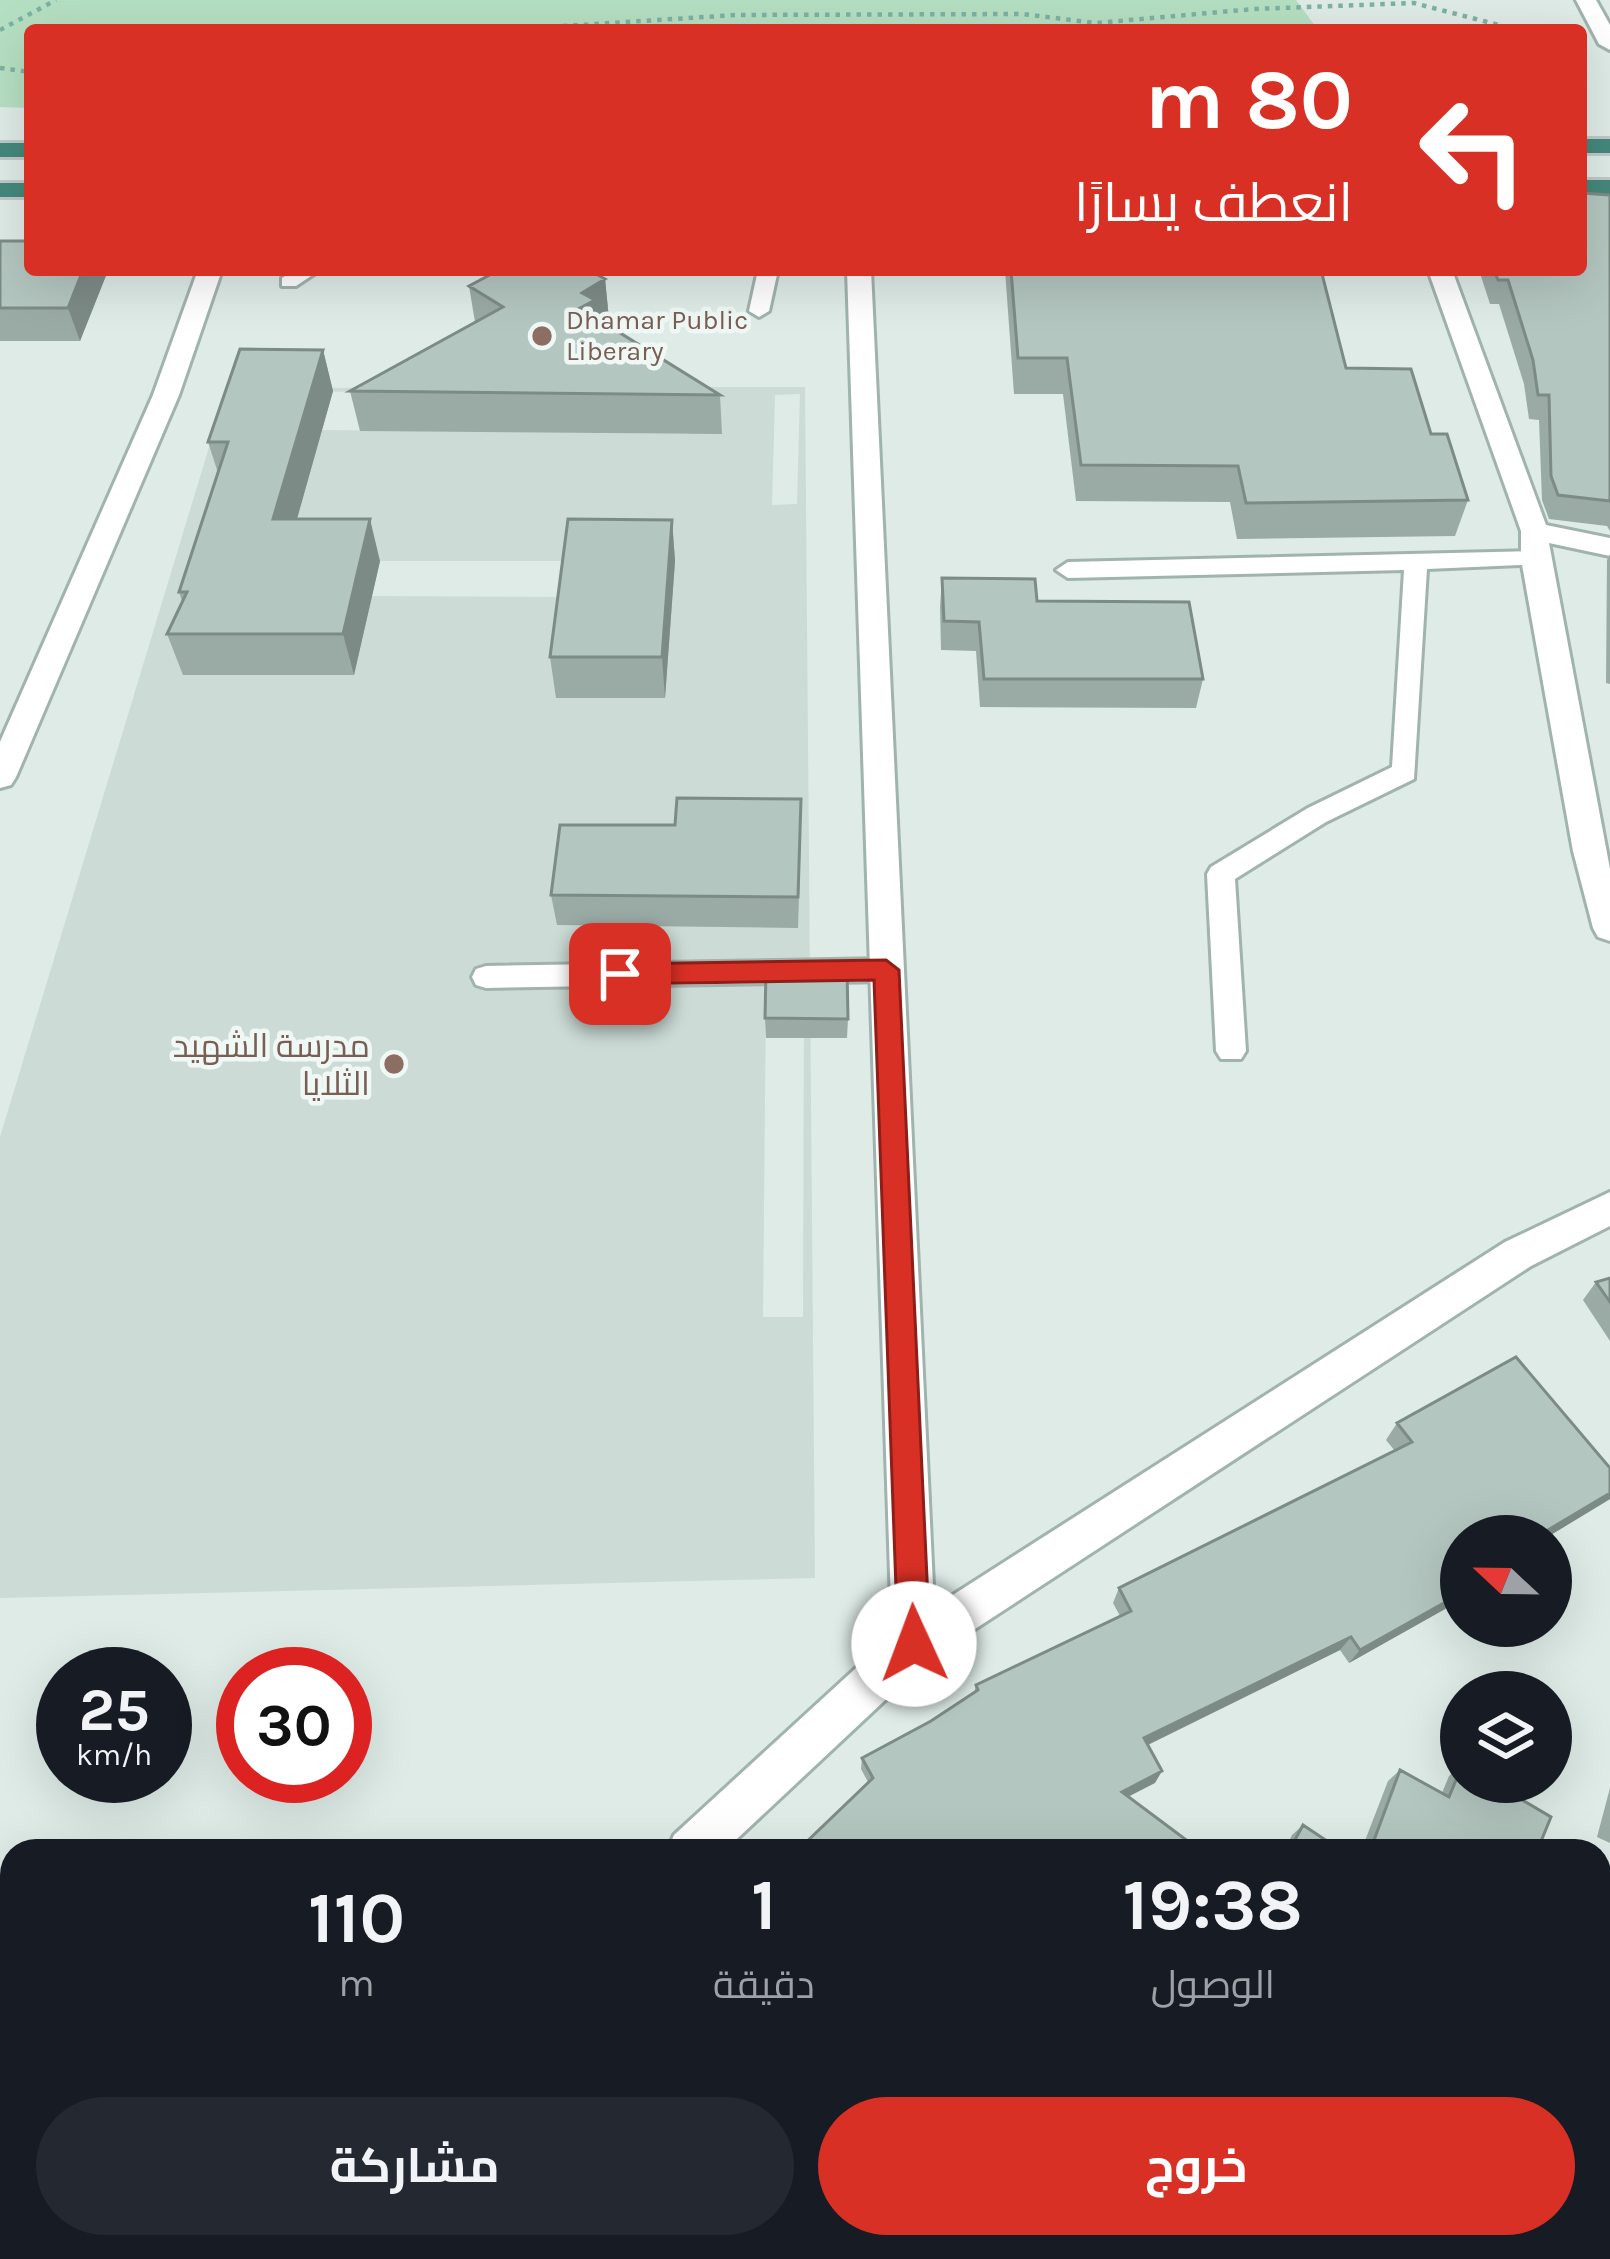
<!DOCTYPE html>
<html lang="ar">
<head>
<meta charset="utf-8">
<style>
	body { margin:0; font-family:Karla,Cairo,sans-serif; background:#242831; color:#f1f3f6; direction:rtl; height:100vh; display:flex; flex-direction:column; font-size:45px; white-space:nowrap }
	* { box-sizing:border-box; margin:0 }
	p { font-size:39px; color:#9ea1a6 }
	.icon { flex:none; width:66px; height:66px; fill:none; stroke:currentColor; stroke-width:2; stroke-linecap:round; stroke-linejoin:round }
	.map { position:relative; flex:1; overflow:hidden; direction:ltr }
	.drawer { position:absolute; left:0px; top:1839px; width:1611px; height:420px; display:flex; flex-direction:column; background:#171b24; border-radius:36px 36px 0 0; box-shadow:0 12px 48px #0002; direction:rtl }
	.drawer>* { flex:none }
	.guide { position:absolute; left:24px; top:24px; width:1563px; height:252px; border-radius:12px; box-shadow:0 12px 48px #0002; direction:rtl; background:#d93025; color:#fff; overflow:hidden }
	.needle { width:78px; rotate:292deg }
	.controls { position:absolute; left:1440px; top:1515px; display:grid; gap:24px }
	.controls a { display:grid; place-items:center; width:132px; height:132px; border-radius:50%; background:#171b24; box-shadow:0 12px 48px #0002; font-size:60px }
	.speed { position:absolute; left:36px; top:1647px; display:flex; gap:24px; font-size:60px; font-weight:700; text-align:center }
	.speed>* { display:grid; place-content:center; width:156px; height:156px; border-radius:50%; background:#171b24; box-shadow:0 12px 48px #0002; line-height:1 }
	.speed small { font-size:30px; font-weight:400 }
	.speed .limit { border:18px solid #d22; background:#fff; color:#111 }
	.pin { position:absolute; display:grid; place-items:center; width:102px; height:102px; color:#fff; margin:-51px; border-radius:24px; box-shadow:0 6px 18px #0006 }
	.me { position:absolute; width:132px; margin:-66px; rotate:358deg; stroke-linejoin:round; filter:drop-shadow(0 0 9px #0008) }
	.turn { display:flex; align-items:center; gap:42px; height:252px; padding:0 36px; font-size:54px }
	.turn .icon { width:156px; height:156px; stroke-width:2.5 }
	.turn b { display:block; font-size:84px; line-height:102px }
	.eta { display:flex; justify-content:space-evenly; align-items:center; height:204px; text-align:center }
	.eta b { font-size:72px; font-weight:700; line-height:84px }
	.button { display:flex; gap:24px; margin-top:auto; padding:24px 36px }
	.button a { flex:1; height:138px; border-radius:72px; background:#d93025; color:#fff; font-size:48px; font-weight:700; line-height:138px; text-align:center }
	.button a+a { background:#242831; color:#f1f3f6 }
	.map>svg:first-child { display:block }
</style>
</head>
<body>
<div class="map">
<svg width="1610" height="2259" viewBox="0 0 1610 2259">
	<rect width="100%" height="100%" fill="#deebe6"/>
	<path fill="#ccdbd5" fill-rule="evenodd" d="M805,387L815,1578L0,1598V1137L227,388ZM252,391L693,394L689,434L322,430L304,493ZM800,394L797,504L772,505L775,395ZM306,561H674L665,698L569,597L372,596L354,675ZM766,992H804L803,1317H763Z"/>
	<path fill="#b5dfc2" d="M0,0H1296L1318,30H30V108L0,107Z"/>
	<g fill="none" stroke-linecap="round" stroke-linejoin="round">
		<g stroke="#a1b3ae" stroke-width="6">
			<path id="service" d="M295,270H320L296,286H282V278Z
				M758,270H778L769,311L759,317L749,311Z
				M1535,551L1547,559L1543,564L1427,569L1414,779L1326,822L1235,879L1246,1051L1241,1059H1221L1216,1051L1207,874L1211,867L1308,808L1392,767L1404,570L1068,578L1056,570L1068,562Z
				M886,959L900,970L886,981L486,988L476,985L472,977L476,969L486,966Z"/>
		</g>
		<g stroke="#a1b3ae" stroke-width="6">
			<path id="minor" d="M198,270H222L179,395L16,777L11,785L0,788V742L153,395Z
				M847,270H871L934,1607L1505,1242L1610,1192V1226L1531,1266L929,1659L724,1851H667L674,1835L892,1635Z
				M1428,270H1452L1546,525L1610,538V556L1549,543L1610,869V941L1598,937L1593,928L1573,851L1521,559V531Z
				M256,2247H361L366,2259H251Z"/>
		</g>
		<g stroke="#a1b3ae" stroke-width="6">
			<path id="tertiary" d="M1576,0H1596L1610,25V50L1599,44Z"/>
		</g>
		<g stroke="#c0c8c7" stroke-width="6">
			<path id="trunk" d="M1581,139H1610V153H1581Z
				M0,143H30V157H0Z
				M1581,180H1610V194H1581Z
				M0,183H30V197H0Z"/>
		</g>
		<path stroke="#7cb2a3" stroke-width="4.5" stroke-dasharray="4.5 6" stroke-linecap="butt" d="M0,30L56,0
			M500,30L736,15L1022,14L1096,23L1254,9L1414,3L1518,30
			M0,68L30,72"/>
		<use href="#service" fill="#fff" fill-rule="evenodd"/>
		<use href="#minor" fill="#fff" fill-rule="evenodd"/>
		<use href="#tertiary" fill="#fff" fill-rule="evenodd"/>
		<use href="#trunk" fill="#44887b" fill-rule="evenodd"/>
	</g>
	<path fill="#9aaaa4" d="M1610,195V531L1607,526L1549,519L1542,500L1539,420L1529,419L1524,384L1499,304H1490L1479,270H1581Z
		M0,241L107,273L80,341H0Z
		M1005,270H1321L1346,368L1431,434L1468,500L1455,536L1237,539L1230,502L1076,501L1063,394H1014Z
		M605,279L609,319L603,322L720,395L722,434L360,431L350,391L475,322L469,286Z
		M323,350L333,391L297,519L380,561L354,675H183L167,634L182,601L179,592L218,473L208,442Z
		M672,520L675,561L665,698H556L550,657Z
		M1610,554V684L1606,683L1607,560Z
		M942,578L1037,601L1203,679L1196,708L980,707L976,651L941,650L940,607Z
		M801,830L798,928L557,925L551,895Z
		M765,1018L848,1019L847,1038H766Z
		M1610,1278V1341L1583,1300L1596,1282Z
		M1397,1423L1610,1499L1549,1536H1461V1588L1456,1592L1458,1595L1445,1609L1349,1663L1340,1650L1148,1745L1155,1783L868,1782L861,1769L862,1758L931,1721L974,1693L976,1685L1120,1616L1113,1603L1119,1588L1395,1451L1386,1440Z
		M1461,1766V1782L1537,1851H1361L1388,1781L1400,1770L1442,1793L1449,1776Z
		M1610,1788V1843L1597,1837Z
		M1303,1825L1342,1851H1284L1292,1835Z
		M1610,1965V2259H1482L1485,2247H1599V1994L1605,1967Z
		M1121,2247H1312L1331,2259H1117Z"/>
	<path fill="#7d8b86" d="M83,270H106L107,273L80,341L68,308Z
		M605,279L609,319L597,326L580,308L582,293Z
		M323,350L333,391L285,561L273,519Z
		M370,519L380,561L354,675L343,634Z
		M672,520L675,561L665,698L662,657Z
		M1610,1493V1499L1549,1536H1538Z
		M1458,1595L1445,1609L1349,1663L1360,1650Z
		M1351,1637L1340,1650L1137,1750L1144,1738Z
		M1162,1771L1155,1783L1116,1803L1122,1792Z"/>
	<path fill="#b3c6bf" stroke="#7d8b86" stroke-width="3" d="M1581,193L1610,195V501L1558,495L1551,476L1549,395H1538L1533,360L1508,280H1498L1494,270H1581Z
		M0,241H30V270H83L68,308H0Z
		M499,270H589L605,279L582,293L595,300L580,308L720,395L350,391L503,307L469,286Z
		M1011,270H1321L1346,368L1411,369L1431,434H1447L1468,500L1246,503L1238,466L1081,465L1067,358H1018Z
		M240,349L323,350L273,519H370L343,634H167L187,592H179L228,442H208Z
		M568,519L672,520L662,657H550Z
		M942,578L1035,579L1037,601L1189,602L1203,679H984L979,622L944,621Z
		M677,798L801,799L798,897L551,895L560,825H675Z
		M847,969L848,1019L765,1018L766,970Z
		M1610,1278V1302L1596,1282Z
		M1516,1357L1610,1468V1493L1538,1536H1461V1582L1452,1587L1458,1595L1360,1650L1351,1637L1144,1738L1162,1771L1122,1792L1201,1851H797L873,1778L862,1758L931,1721L978,1690L976,1685L1131,1611L1119,1588L1412,1442L1397,1423Z
		M1461,1768V1782H1492L1551,1817L1537,1851H1370L1400,1770L1449,1797Z
		M1303,1825L1342,1851H1289Z
		M1610,2017V2259H1498L1501,2247H1599V2067Z
		M446,2247H1010L1020,2259H842L843,2255L840,2259H447L442,2251Z
		M1128,2247H1312L1331,2259H1124Z"/>
	<path fill="#d93025" stroke="#8d1f18" stroke-width="3" d="M886,960L899,970L930,1644L926,1655L914,1660L903,1655L898,1644L874,980L620,984L607,974L620,964Z"/>
	<g fill="#8d6e63" stroke="#eff8f4" stroke-width="4.5">
		<circle cx="542" cy="336" r="12"/>
		<circle cx="394" cy="1064" r="12"/>
	</g>
	<g text-anchor="middle" stroke-width="9" stroke-linejoin="round" paint-order="stroke">
		<g font-size="27" fill="#785e54" stroke="#eff8f4" text-anchor="start">
			<text x="566" y="329">Dhamar Public<tspan x="566" dy="31">Liberary</tspan></text>
		</g>
		<g font-size="33" fill="#785e54" stroke="#eff8f4" text-anchor="end">
			<text x="370" y="1057">مدرسة الشهيد<tspan x="370" dy="38">الثلايا</tspan></text>
		</g>
	</g>
</svg>
<div class="controls">
<a><svg class="needle" viewBox="-14 -14 28 28"><path d="M0-13l5 13h-10z" fill="#e53935"/><path d="M0 13l5-13h-10z" fill="#9ea1a6"/></svg></a>
<a><svg class="icon" aria-label="layers" viewBox="0 0 24 24"><path d="M12 4l9 5-9 5-9-5zM3 14l9 5 9-5"/></svg></a>
</div>
<div class="speed"><div>25<small>km/h</small></div><div class="limit">30</div></div>
<div class="pin" style="left:620px;top:974px;background:#d93025"><svg class="icon" aria-label="arrive" viewBox="0 0 24 24"><path d="M6 21V4h12l-3 4 3 4H6"/></svg></div>
<svg class="me" style="left:914px;top:1644px" viewBox="-20 -20 40 40"><circle r="19" fill="#fff"/><path d="M0-13L10 11 0 6-10 11z" fill="#d93025"/></svg>
<div class="guide">
<div class="turn"><svg class="icon" aria-label="left" viewBox="0 0 24 24"><path d="M17 20v-9H6M10 6l-5 5 5 5"/></svg><div><b>80 m</b>انعطف يسارًا</div></div>
</div>
<section class="drawer">
<div class="eta">
<div><b>19:38</b><p>الوصول</p></div>
<div><b>1</b><p>دقيقة</p></div>
<div><b>110</b><p>m</p></div>
</div>
<div class="button"><a>خروج</a><a>مشاركة</a></div>
</section>
</div>
</body>
</html>
